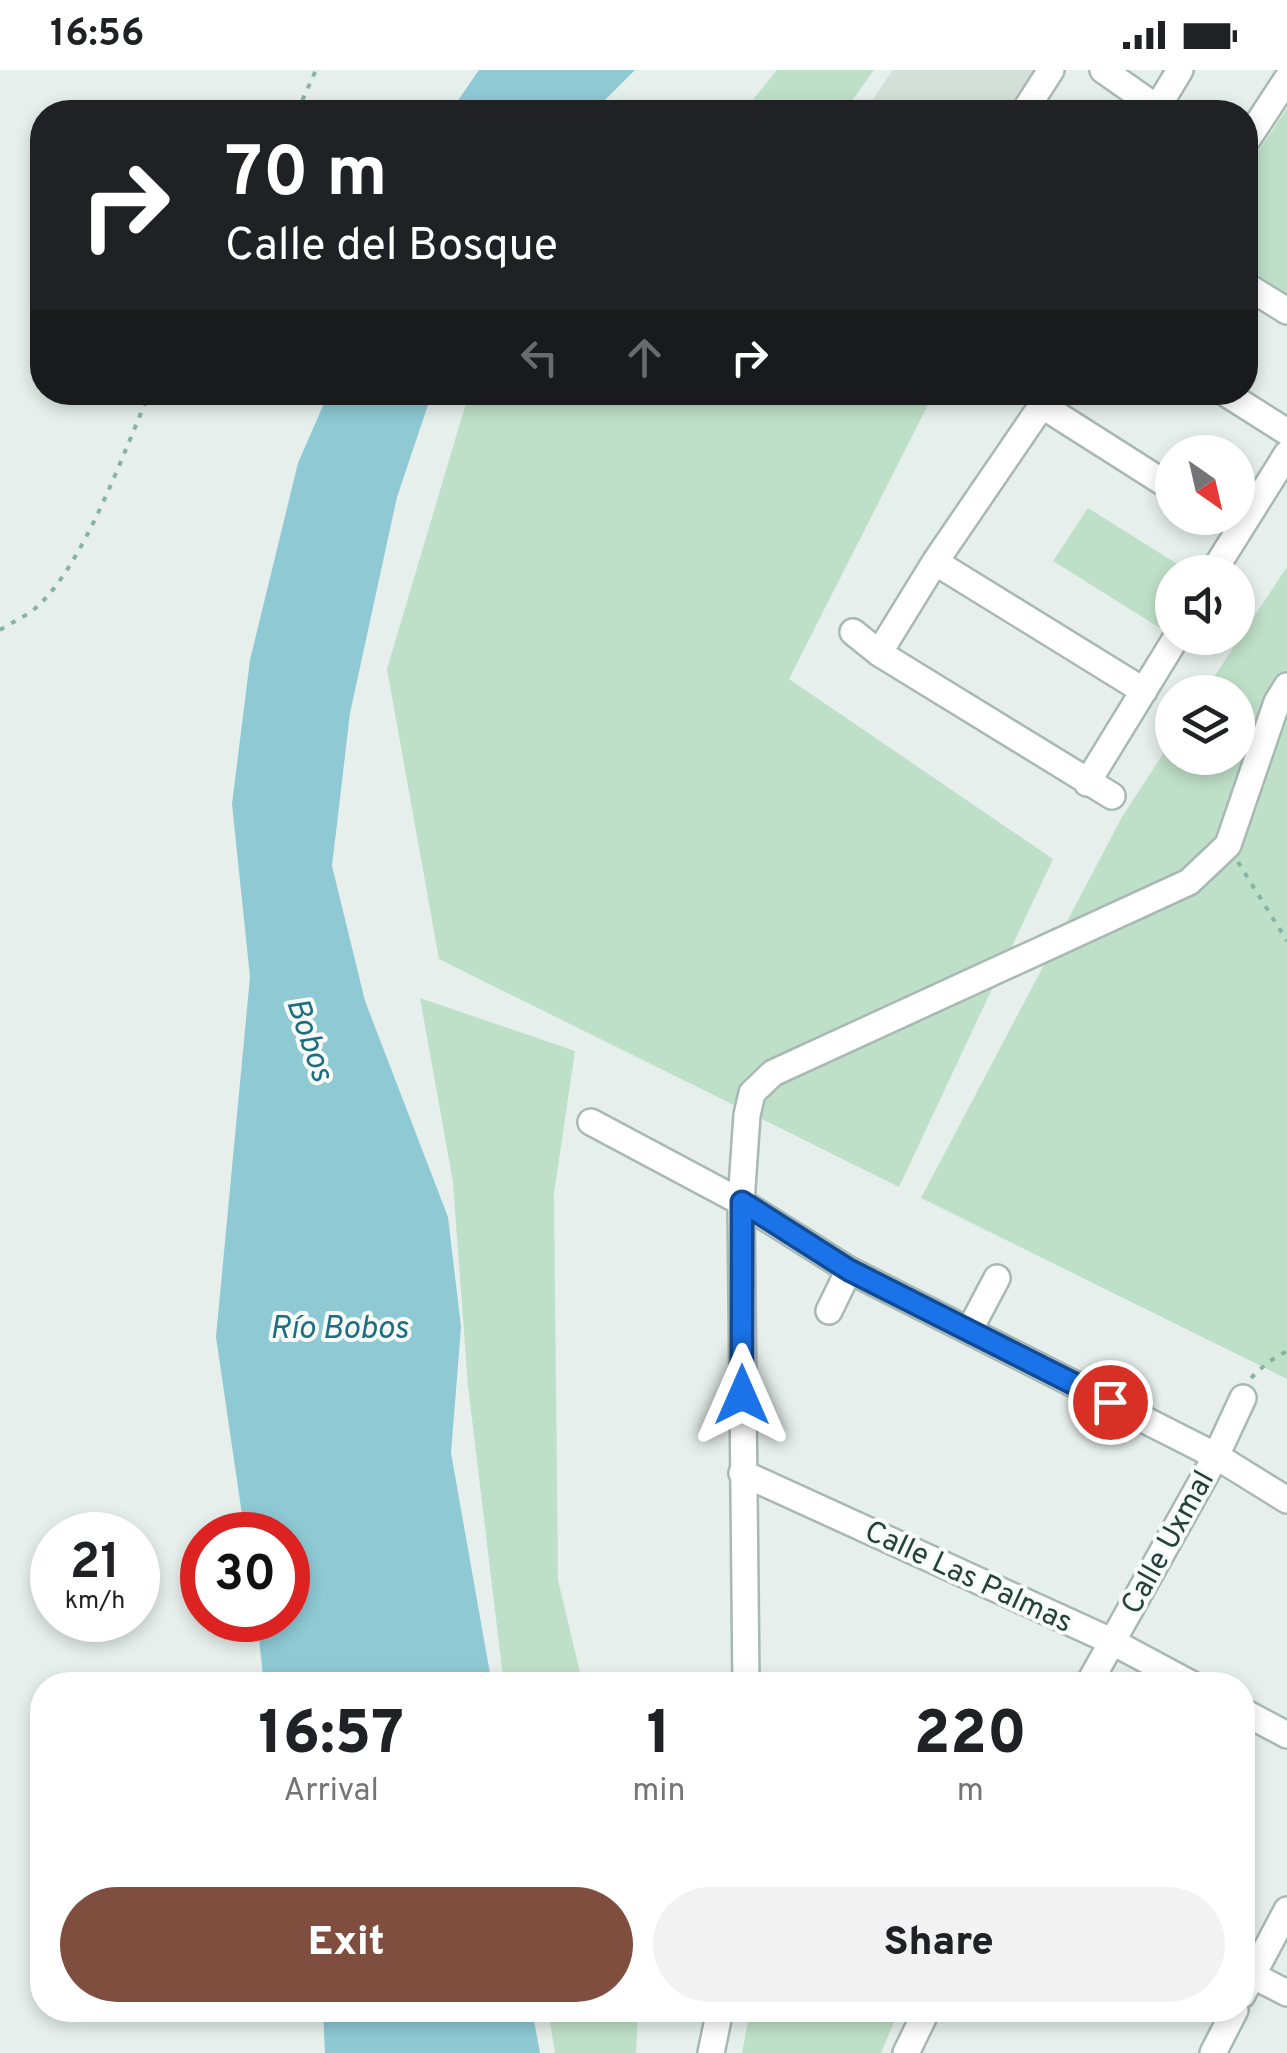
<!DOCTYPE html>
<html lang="en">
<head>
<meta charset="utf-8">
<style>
	body { margin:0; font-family:Overpass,sans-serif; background:#f2f2f2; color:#202124; height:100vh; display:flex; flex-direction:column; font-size:38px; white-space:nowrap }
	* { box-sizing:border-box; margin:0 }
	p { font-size:32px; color:#757577 }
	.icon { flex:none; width:55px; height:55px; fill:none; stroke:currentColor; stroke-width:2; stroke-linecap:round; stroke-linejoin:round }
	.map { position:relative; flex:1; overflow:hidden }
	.sheet { position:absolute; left:30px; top:1602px; width:1225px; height:350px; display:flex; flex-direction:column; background:#fff; border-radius:40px; box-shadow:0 5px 15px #0003 }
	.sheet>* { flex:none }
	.hud { position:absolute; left:30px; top:30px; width:1228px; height:305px; border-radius:40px; box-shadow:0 5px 15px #0003; background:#202124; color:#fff; overflow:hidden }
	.needle { width:65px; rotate:146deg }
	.buttons { position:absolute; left:1155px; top:365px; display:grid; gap:20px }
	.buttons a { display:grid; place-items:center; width:100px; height:100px; border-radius:50%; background:#fff; box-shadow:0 5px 15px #0003; font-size:50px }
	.speed { position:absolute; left:30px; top:1442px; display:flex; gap:20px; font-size:50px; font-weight:700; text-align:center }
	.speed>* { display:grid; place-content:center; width:130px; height:130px; border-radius:50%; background:#fff; box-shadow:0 5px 15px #0003; line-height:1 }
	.speed small { font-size:25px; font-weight:400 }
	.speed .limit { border:15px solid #d22; background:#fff; color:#111 }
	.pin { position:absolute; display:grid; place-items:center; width:85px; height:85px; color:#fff; margin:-42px; border:5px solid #fff; border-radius:50%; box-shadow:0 2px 10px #0007 }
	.me { position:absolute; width:110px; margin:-55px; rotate:0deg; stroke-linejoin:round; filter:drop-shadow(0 0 8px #0008) }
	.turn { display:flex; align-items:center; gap:35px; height:210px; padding:0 30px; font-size:45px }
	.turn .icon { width:130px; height:130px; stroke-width:2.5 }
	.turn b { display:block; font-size:70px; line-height:85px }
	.lanes { display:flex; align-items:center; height:95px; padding:0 30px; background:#0003; justify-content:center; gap:50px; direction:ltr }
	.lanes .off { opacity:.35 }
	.eta { display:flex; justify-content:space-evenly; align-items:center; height:170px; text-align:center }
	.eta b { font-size:60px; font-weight:800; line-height:70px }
	.cta { display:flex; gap:20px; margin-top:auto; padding:20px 30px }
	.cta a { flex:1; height:115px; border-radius:60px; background:#7f4e3f; color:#fff; font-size:40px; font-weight:800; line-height:115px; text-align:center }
	.cta a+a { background:#f2f2f2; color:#202124 }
	.status { display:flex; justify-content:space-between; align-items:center; height:70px; padding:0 50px; background:#fff; direction:ltr }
	.status svg { height:28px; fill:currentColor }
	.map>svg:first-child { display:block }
</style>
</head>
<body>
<div class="status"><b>16:56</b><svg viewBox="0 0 49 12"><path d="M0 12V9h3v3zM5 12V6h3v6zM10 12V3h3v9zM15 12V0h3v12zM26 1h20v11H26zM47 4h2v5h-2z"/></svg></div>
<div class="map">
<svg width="1287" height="1983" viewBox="0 0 1287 1983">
	<rect width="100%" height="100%" fill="#e6efeb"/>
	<path fill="#d4dfda" d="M893,0H1034L1006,42H864Z"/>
	<path fill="#bfe0c8" d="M777,0H874L844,42H743Z
		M1287,38V223L1245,198V102Z
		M469,323H934L789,609L1053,789L899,1117L439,889L387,599Z
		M1088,438L1190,502H1172V538L1160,558L1053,491Z
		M1287,497V1309L921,1128L1122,747L1172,670V688H1238V622H1204Z
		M420,928L575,981L554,1124L558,1510L583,1615H504L468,1316L453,1112Z
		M548,1940H638L636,1983H555Z
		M750,1940H899L881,1983H742Z"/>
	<path fill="#8ec9d4" d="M479,0H635L593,42H450Z
		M329,322L432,323L397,427L350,643L332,796L365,931L448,1147L461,1257L451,1383L492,1615H264L257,1550H288V1465H245L216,1267L250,907L232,734L250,590L298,393Z
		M323,1940H532L540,1983H325Z"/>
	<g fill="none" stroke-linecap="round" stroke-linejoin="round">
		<g stroke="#a8b8b2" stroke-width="30">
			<path id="minor" d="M1103,0L1163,42
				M1157,38L1180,0
				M1024,42L1051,0
				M1245,73L1287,9
				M1245,215L1287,241
				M1224,322L1287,362
				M1043,336L1172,418
				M935,492L1144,621
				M1213,502L1287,384
				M853,562L879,583L1112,726
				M879,583L935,492L1051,322
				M1087,713L1176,568
				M591,1052L741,1132L849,1200L1216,1386L1287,1430
				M829,1241L849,1200
				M969,1261L997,1208
				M742,1403L1111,1571L1193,1615
				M746,1615L741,1132L747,1045L752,1023L773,1003L1189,812L1228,775L1277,632L1287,616
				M1088,1615L1216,1386L1243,1328
				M1242,1641L1287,1665
				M1242,1900L1287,1923
				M1242,1925L1287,1840
				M711,1983L720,1940
				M906,1983L927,1940
				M1213,1983L1235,1940"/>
		</g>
		<path stroke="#86b3a5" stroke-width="4" stroke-dasharray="5 8" stroke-linecap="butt" d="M297,42L316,0
			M0,560C12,552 29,545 39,535C86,490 123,383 150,322
			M1238,792L1287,871
			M1251,1308L1268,1292L1287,1281"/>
		<use href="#minor" stroke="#fff" stroke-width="25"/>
	</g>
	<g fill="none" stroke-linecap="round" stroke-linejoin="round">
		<g stroke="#114b97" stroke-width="25">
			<path id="route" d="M742,1325V1132L849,1200L1110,1332"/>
		</g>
		<use href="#route" stroke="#1a73e8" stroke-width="18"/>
	</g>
	<g text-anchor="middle" stroke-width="8" stroke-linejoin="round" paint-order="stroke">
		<g font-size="30" fill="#24423a" stroke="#f7fbf9">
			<text transform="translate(1167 1472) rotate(-61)" y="10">Calle Uxmal</text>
			<text transform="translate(969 1506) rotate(25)" y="10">Calle Las Palmas</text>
		</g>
		<g font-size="32" font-style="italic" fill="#1c6f80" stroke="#f7fbf9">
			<text transform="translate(311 969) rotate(71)" y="11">Bobos</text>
			<text x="339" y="1268">Río Bobos</text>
		</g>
	</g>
</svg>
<div class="buttons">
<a><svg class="needle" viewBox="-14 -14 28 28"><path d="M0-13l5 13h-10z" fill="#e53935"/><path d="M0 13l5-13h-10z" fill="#757577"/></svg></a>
<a><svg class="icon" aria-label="sound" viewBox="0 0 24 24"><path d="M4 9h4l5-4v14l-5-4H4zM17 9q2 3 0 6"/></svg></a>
<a><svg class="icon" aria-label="layers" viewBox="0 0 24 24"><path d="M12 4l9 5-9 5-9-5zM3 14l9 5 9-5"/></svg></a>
</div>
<div class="speed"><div>21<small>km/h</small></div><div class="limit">30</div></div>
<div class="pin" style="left:1110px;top:1332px;background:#d93025"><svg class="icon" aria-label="arrive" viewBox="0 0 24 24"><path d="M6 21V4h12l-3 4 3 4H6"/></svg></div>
<svg class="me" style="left:742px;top:1325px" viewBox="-20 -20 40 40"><path d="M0-17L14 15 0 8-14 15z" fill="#1a73e8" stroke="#fff" stroke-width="4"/></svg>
<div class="hud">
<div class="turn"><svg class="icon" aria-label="right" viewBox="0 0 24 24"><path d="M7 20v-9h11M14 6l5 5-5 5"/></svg><div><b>70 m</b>Calle del Bosque</div></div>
<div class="lanes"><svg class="icon off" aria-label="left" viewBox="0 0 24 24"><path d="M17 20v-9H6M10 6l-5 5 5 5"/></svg><svg class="icon off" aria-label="ahead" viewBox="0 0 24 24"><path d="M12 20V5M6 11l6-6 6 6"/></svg><svg class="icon" aria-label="right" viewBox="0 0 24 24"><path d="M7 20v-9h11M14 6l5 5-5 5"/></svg></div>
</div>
<section class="sheet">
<div class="eta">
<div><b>16:57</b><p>Arrival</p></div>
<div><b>1</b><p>min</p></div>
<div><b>220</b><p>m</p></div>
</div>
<div class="cta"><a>Exit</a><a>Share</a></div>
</section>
</div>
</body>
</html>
